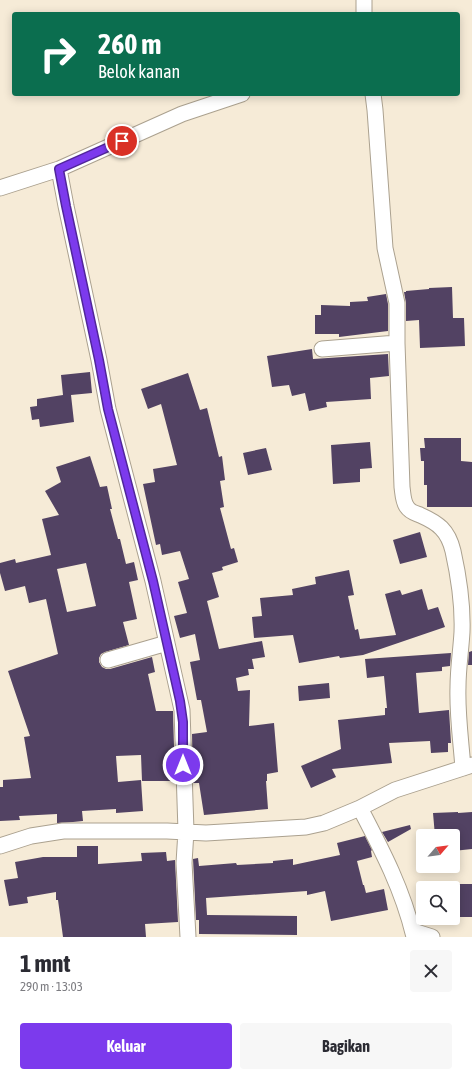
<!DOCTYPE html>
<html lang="id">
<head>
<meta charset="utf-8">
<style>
	body { margin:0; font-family:"Asap Condensed",sans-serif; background:#f7f7f7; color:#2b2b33; height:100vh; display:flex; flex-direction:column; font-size:15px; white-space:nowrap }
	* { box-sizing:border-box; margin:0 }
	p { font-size:13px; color:#7c7c81 }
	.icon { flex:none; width:22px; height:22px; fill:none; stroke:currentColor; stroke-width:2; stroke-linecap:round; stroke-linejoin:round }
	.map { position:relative; height:937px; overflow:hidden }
	.side { display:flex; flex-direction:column; background:#fff; flex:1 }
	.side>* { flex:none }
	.banner { position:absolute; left:12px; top:12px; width:448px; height:84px; border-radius:4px; box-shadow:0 2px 10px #0003; background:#0b6e4f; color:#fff; overflow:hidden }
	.needle { width:26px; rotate:62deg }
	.tools { position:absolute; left:416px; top:829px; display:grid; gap:8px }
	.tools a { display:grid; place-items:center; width:44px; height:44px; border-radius:4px; background:#fff; box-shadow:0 2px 10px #0003; font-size:20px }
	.pin { position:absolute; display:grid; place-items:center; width:34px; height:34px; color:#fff; margin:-17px; border:2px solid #fff; border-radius:50%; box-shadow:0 1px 4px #0007 }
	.me { position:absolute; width:44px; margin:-22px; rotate:0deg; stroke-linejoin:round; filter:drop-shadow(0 0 3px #0008) }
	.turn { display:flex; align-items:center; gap:14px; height:84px; padding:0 20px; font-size:18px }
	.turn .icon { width:52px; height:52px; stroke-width:2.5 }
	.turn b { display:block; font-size:28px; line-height:34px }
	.round { display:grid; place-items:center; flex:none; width:42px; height:42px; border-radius:4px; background:#f7f7f7 }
	.summary { display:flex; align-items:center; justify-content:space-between; height:68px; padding:0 20px }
	h1 { font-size:24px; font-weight:700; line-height:30px }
	.primary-button { display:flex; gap:8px; margin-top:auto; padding:8px 20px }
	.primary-button a { flex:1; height:46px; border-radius:4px; background:#7c3aed; color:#fff; font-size:16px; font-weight:700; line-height:46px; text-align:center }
	.primary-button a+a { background:#f7f7f7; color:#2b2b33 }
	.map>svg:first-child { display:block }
</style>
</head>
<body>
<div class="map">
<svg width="472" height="937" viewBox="0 0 472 937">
	<rect width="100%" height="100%" fill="#f6ebd7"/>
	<path fill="#524263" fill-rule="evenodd" d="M452,287L453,318H464L465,346L420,348L419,320L406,321V303L404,292H406V291L429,289V288Z
		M386,294L388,304V331L339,337V334H315V315H321V305L350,306V302L368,301L367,297Z
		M312,349L313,359L388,354L389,376L370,378L371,399L326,402L327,407L309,411L305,393L292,396L289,385L272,387L267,356Z
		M90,372L92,393L71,395L74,422L40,427L39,419L32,420L30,407L37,406V399L63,395L61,375Z
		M188,373L200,410L207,408L219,457L222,456L225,480L220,481L224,507L220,508L231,549L234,548L238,562L222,567L223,570L212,573L219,597L207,601L219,649L262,641L265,657L252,659L254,669H248L249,675L236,678L238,691L250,690L249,726L274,723L278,772L267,774V781H266L268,809L204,815L199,783H193L192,734L207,732L201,700H197L190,662L200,660L195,634L180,638L174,616L187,613L178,582L189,579L180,551L162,555L160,544L156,545L143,484L155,482L153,469L177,465L161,404L148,409L141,389Z
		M424,438H461V461L472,462V507H427V485H424V461H421L420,448H425Z
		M370,442L372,468L360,469V482L333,484L331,445Z
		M266,448L272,470L248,475L243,453Z
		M90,456L100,487L107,486L112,509H110L118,539H120L126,564L134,562L138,580L129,582L137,619L123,622L129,645L105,652L101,654L99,658V662L102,667L106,669H110L152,657L155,672L148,674L156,711H173L175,781H142L141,755L116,756L118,782L141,780L143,811L116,813V809L82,811L83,821L73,822L57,823V814L19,816L20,820L0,821V787H3V780L31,778L24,737L30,736L8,671L58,654L46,599L29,603L25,586L5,591L0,573V563L15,559L16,563L51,555L42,519L59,515L45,491L61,482L56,467ZM86,563L96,606L67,612L57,569Z
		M420,532L427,557L400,564L393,540Z
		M349,570L354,595L348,596L355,630L358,629L360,639L396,635L385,594L400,590L402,595L422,589L428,610L438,607L445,627L363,655L340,658L339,656L299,663L293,635L254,638L252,617L262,616L260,598L293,595L292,589L316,584L315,577Z
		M472,651V665H468L469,652Z
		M451,653L450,666L442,667V671L416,673L419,713L449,710L451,743H448V752L431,753L430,741L389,743L392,763L332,769L336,777L311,788L301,766L341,749L338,720L385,715V708H387L384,676L367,678L365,659Z
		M329,683L330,698L299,701L298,686Z
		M458,812V813L472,812V849L453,851V836H435L433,813Z
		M410,825L411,829L388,842L382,832Z
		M365,836L372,850L371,851L372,857L357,861L363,885H364L366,893L384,889L388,910L331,921L325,891L307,895V891L206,898L207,915L297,916V935L199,934V920H196L193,859L198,858L199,866L236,863L237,865L273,863V861L293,859V865L340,855L337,843Z
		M77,846H98V864L142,861L141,853L166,852L167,861L175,860L178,922L145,924L146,937H63L58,900H56V892L27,897L28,903L9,906L4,880L18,878L15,862L43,857H77Z
		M453,884H472V917H453Z"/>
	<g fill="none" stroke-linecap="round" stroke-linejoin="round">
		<g stroke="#aba18f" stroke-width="17">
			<path id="minor" d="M364,14V0
				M373,94L375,110L385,248L397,303V343L402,487C403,494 403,502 407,507C410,512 415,513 420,515C438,523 448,530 453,551C459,578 463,605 462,632C461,650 458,668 458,687C457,714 461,741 463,768
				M59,169L66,206L99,360L108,409L153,581L182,710L186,831L184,863L188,937
				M0,188L59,169L182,114L242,94
				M322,349L397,343
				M108,660L167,643
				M360,808C382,850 403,890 414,937
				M0,846L31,836L63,831H167L206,833L306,827L324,823L360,808L395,790L463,768L472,765
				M413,931L432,937"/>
		</g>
		<use href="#minor" stroke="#fff" stroke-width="15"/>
	</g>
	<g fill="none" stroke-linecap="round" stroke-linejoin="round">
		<g stroke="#51269a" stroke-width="10">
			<path id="route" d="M122,141L59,169L66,206L99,360L108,409L153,581L180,701L183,722V765"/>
		</g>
		<use href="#route" stroke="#7c3aed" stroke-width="7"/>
	</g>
</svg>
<div class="tools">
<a><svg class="needle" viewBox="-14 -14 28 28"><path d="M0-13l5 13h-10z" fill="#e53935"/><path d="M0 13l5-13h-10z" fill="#7c7c81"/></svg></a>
<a><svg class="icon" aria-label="search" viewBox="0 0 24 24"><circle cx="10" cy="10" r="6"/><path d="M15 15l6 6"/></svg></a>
</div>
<div class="pin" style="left:122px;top:141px;background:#d93025"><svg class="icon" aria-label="arrive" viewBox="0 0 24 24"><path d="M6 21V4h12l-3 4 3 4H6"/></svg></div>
<svg class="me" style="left:183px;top:765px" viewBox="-20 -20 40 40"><circle r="17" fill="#7c3aed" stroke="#fff" stroke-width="3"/><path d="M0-11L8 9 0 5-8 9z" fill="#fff"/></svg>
<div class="banner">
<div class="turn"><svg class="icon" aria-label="right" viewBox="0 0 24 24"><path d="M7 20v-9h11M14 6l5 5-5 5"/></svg><div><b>260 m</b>Belok kanan</div></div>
</div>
</div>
<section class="side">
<div class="summary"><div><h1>1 mnt</h1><p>290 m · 13:03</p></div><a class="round"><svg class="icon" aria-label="close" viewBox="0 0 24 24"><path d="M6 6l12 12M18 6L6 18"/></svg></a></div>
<div class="primary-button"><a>Keluar</a><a>Bagikan</a></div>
</section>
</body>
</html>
